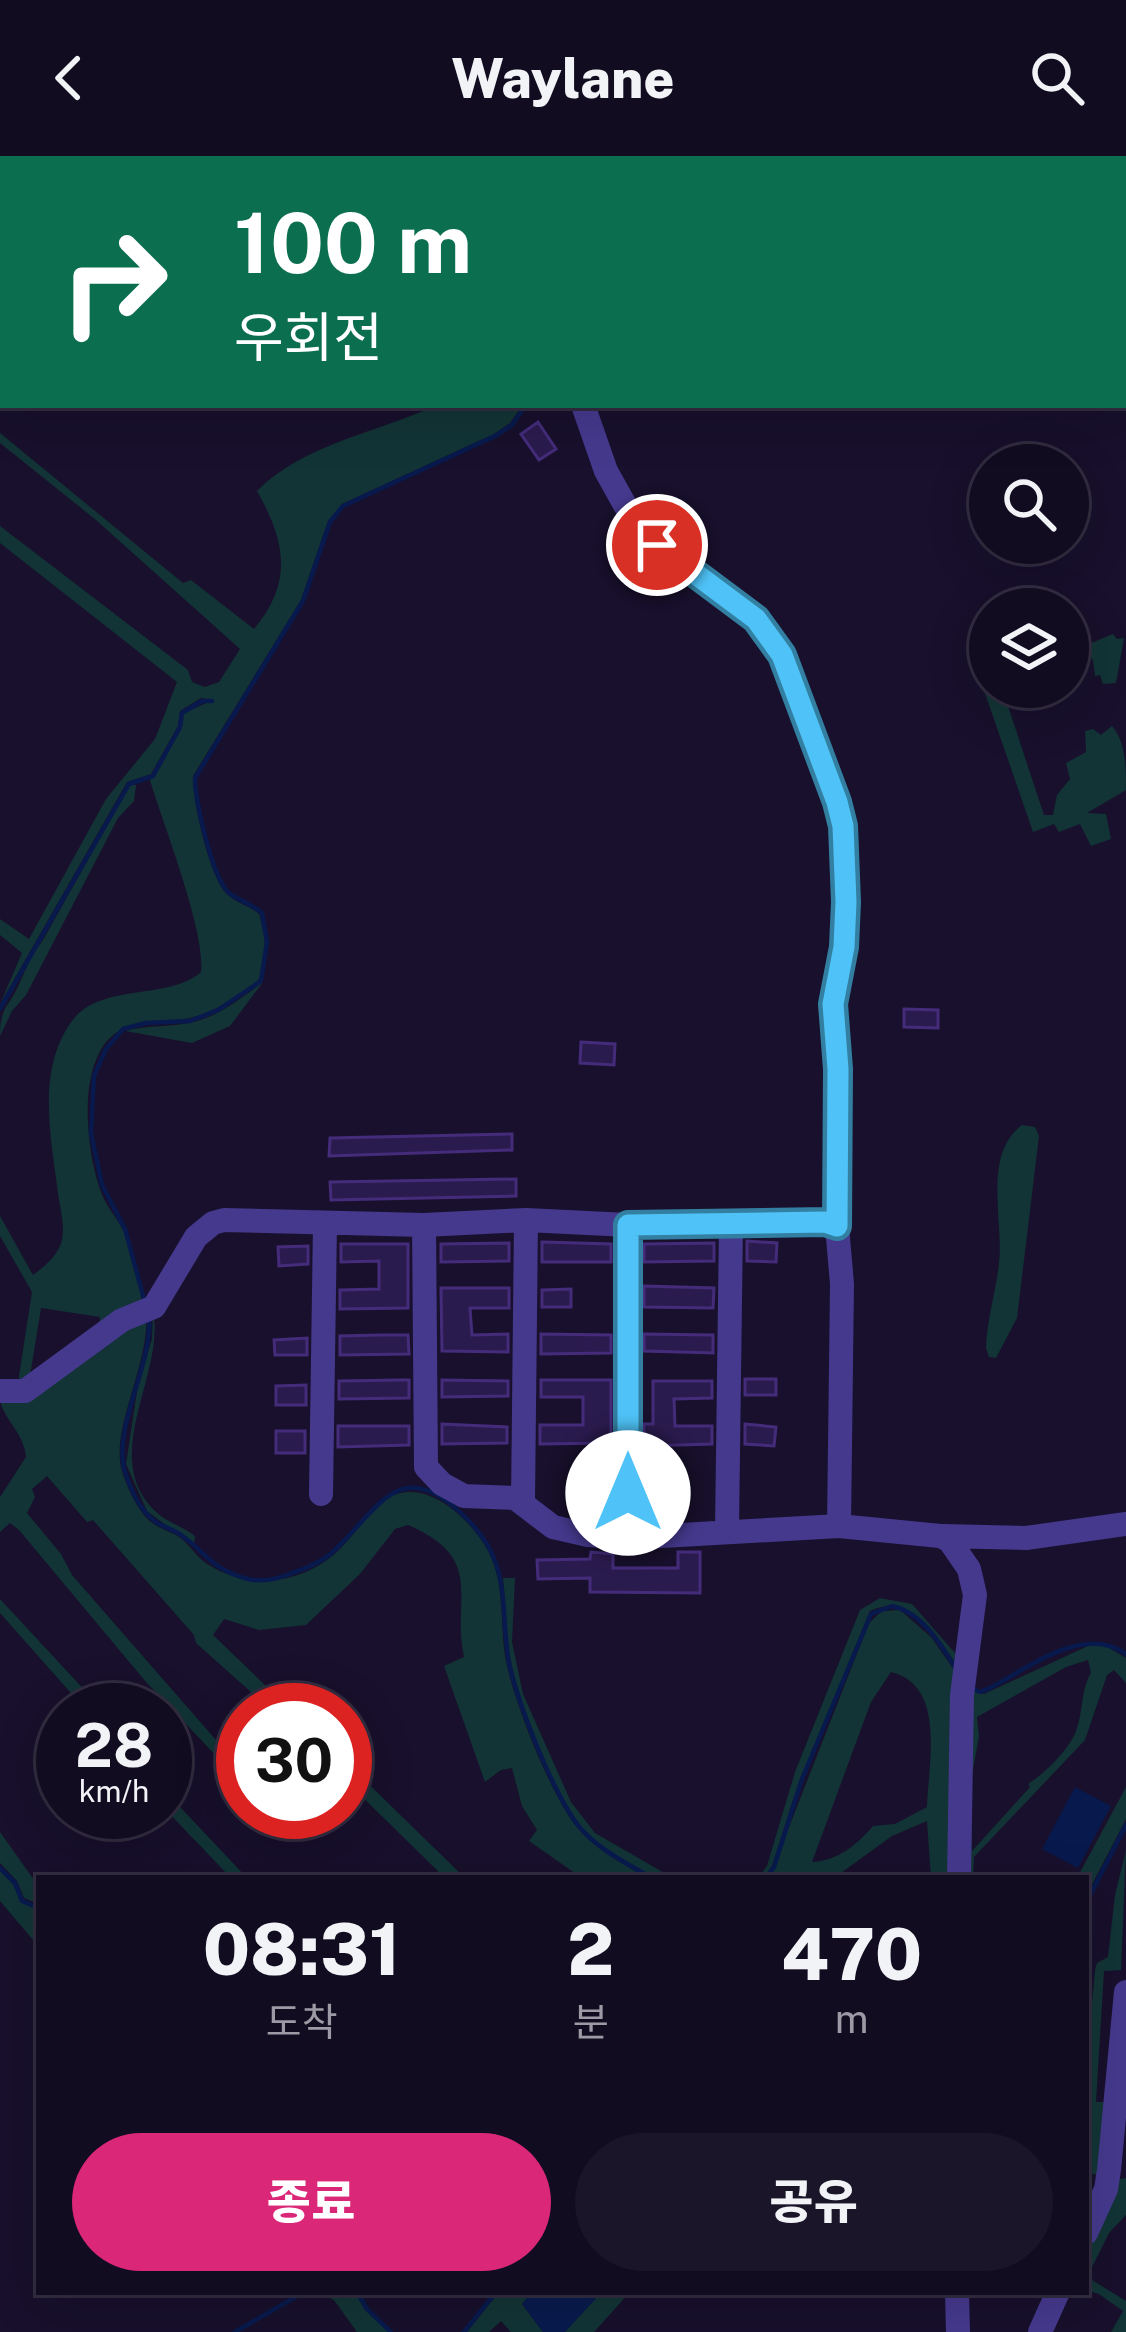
<!DOCTYPE html>
<html lang="ko">
<head>
<meta charset="utf-8">
<style>
	body { margin:0; font-family:"Public Sans","Noto Sans KR",sans-serif; background:#1b152a; color:#f1f3f6; height:100vh; display:flex; flex-direction:column; font-size:45px; white-space:nowrap }
	* { box-sizing:border-box; margin:0 }
	p { font-size:39px; color:#9c9ba5 }
	.icon { flex:none; width:66px; height:66px; fill:none; stroke:currentColor; stroke-width:2; stroke-linecap:round; stroke-linejoin:round }
	.map { position:relative; flex:1; overflow:hidden }
	.panel { position:absolute; left:36px; top:1719px; width:1053px; height:420px; display:flex; flex-direction:column; background:#120c21; border-radius:0px; box-shadow:0 12px 48px #0002,0 0 0 3px #312c3f }
	.panel>* { flex:none }
	.guide { position:absolute; left:0px; top:0px; width:1128px; height:252px; box-shadow:0 12px 48px #0002,0 0 0 3px #312c3f; background:#0b6e4f; color:#fff; overflow:hidden }
	.tools { position:absolute; left:969px; top:288px; display:grid; gap:24px }
	.tools a { display:grid; place-items:center; width:120px; height:120px; border-radius:50%; background:#120c21; box-shadow:0 12px 48px #0002,0 0 0 3px #312c3f; font-size:60px }
	.speed { position:absolute; left:36px; top:1527px; display:flex; gap:24px; font-size:60px; font-weight:700; text-align:center }
	.speed>* { display:grid; place-content:center; width:156px; height:156px; border-radius:50%; background:#120c21; box-shadow:0 12px 48px #0002,0 0 0 3px #312c3f; line-height:1 }
	.speed small { font-size:30px; font-weight:400 }
	.speed .limit { border:18px solid #d22; background:#fff; color:#111 }
	.pin { position:absolute; display:grid; place-items:center; width:102px; height:102px; color:#fff; margin:-51px; border:6px solid #fff; border-radius:50%; box-shadow:0 3px 12px #0007 }
	.me { position:absolute; width:132px; margin:-66px; rotate:0deg; stroke-linejoin:round; filter:drop-shadow(0 0 9px #0008) }
	.turn { display:flex; align-items:center; gap:42px; height:252px; padding:0 36px; font-size:54px }
	.turn .icon { width:156px; height:156px; stroke-width:2.5 }
	.turn b { display:block; font-size:84px; line-height:102px }
	.eta { display:flex; justify-content:space-evenly; align-items:center; height:204px; text-align:center }
	.eta b { font-size:72px; font-weight:800; line-height:84px }
	.primary-button { display:flex; gap:24px; margin-top:auto; padding:24px 36px }
	.primary-button a { flex:1; height:138px; border-radius:72px; background:#db2777; color:#fff; font-size:48px; font-weight:800; line-height:138px; text-align:center }
	.primary-button a+a { background:#1b152a; color:#f1f3f6 }
	header { display:flex; justify-content:space-between; align-items:center; height:156px; padding:0 36px; background:#120c21; font-size:54px; font-weight:800 }
	.map>svg:first-child { display:block }
</style>
</head>
<body>
<header><svg class="icon" aria-label="back" viewBox="0 0 24 24"><path d="M15 5l-7 7 7 7"/></svg>Waylane<svg class="icon" aria-label="search" viewBox="0 0 24 24"><circle cx="10" cy="10" r="6"/><path d="M15 15l6 6"/></svg></header>
<div class="map">
<svg width="1126" height="2176" viewBox="0 0 1126 2176">
	<rect width="100%" height="100%" fill="#18102c"/>
	<path fill="#123436" fill-rule="evenodd" d="M437,249H523L510,267L494,278L342,348L328,365L301,444L193,620C192,643 210,723 227,738C236,747 250,750 259,758C264,775 270,805 260,821C251,836 207,859 190,862C141,871 106,858 91,921C83,954 90,1017 106,1047C112,1057 120,1067 125,1078C133,1101 138,1125 143,1149L99,1173L100,1161L41,1152L29,1226L17,1233L32,1136L0,1080V1060L33,1119C45,1110 58,1100 62,1084C65,1069 60,1052 58,1037C51,981 36,914 72,865C101,826 168,845 201,816C206,776 163,668 150,624L181,572L184,557L213,544L201,542L180,555L178,570L151,618L127,626L0,848L22,797L0,779V763L29,783L106,643L155,583L177,526L0,387V370L188,514L192,526L205,531L219,526L240,493L96,364L0,287V277L183,427L191,424L254,473C294,425 285,385 257,335C303,288 379,276 437,249Z
		M1113,478L1117,483L1124,482L1116,527L1103,528L1100,519L1095,520L1093,505L1084,490Z
		M990,480V531H1008L1006,544L1044,659H1053L1057,639L1070,623L1066,607L1086,596L1085,575L1093,573L1101,579L1112,570C1126,586 1126,611 1126,634L1087,657L1106,658L1111,683L1091,690L1080,668L1059,676L1054,668L1033,676L968,488Z
		M130,629H136L134,645L118,662L26,839L12,855L0,880C0,849 10,851 20,826C27,810 32,798 43,784Z
		M263,826L230,870L192,887L125,875C148,869 172,871 194,866C220,859 241,842 263,826Z
		M1022,969L1035,971L1039,980L1017,1162L996,1202L989,1201L986,1192C987,1163 996,1135 999,1107C1004,1066 982,999 1022,969Z
		M153,1155C166,1218 98,1300 155,1355C166,1366 182,1370 195,1380L194,1390L147,1355L126,1308L138,1229L152,1183Z
		M146,1159C150,1205 112,1271 121,1311C125,1328 138,1356 151,1366C161,1374 174,1376 183,1384C192,1392 198,1403 209,1409C252,1436 307,1427 342,1391C355,1378 364,1361 378,1349C412,1318 454,1348 477,1378C507,1415 499,1456 505,1500C512,1542 552,1644 580,1675C598,1695 624,1708 647,1722H582L529,1685L537,1674L522,1650L512,1612L501,1614L485,1626L444,1510L464,1501C451,1442 487,1403 408,1369L395,1373L360,1418L306,1469L259,1474L224,1463L213,1479L291,1554H271L196,1487L194,1479L93,1364L87,1366L47,1320L32,1333L35,1341L27,1357L61,1398L72,1419L243,1615V1628L146,1526L19,1374L10,1367L0,1376V1341L26,1301C24,1275 0,1261 0,1240Z
		M503,1422H515L512,1486L523,1538L571,1646L595,1677L673,1722C639,1722 592,1689 573,1661C551,1627 519,1545 511,1506C505,1479 506,1450 503,1422Z
		M880,1442L912,1448L962,1505L960,1514C939,1483 913,1434 870,1455L793,1644L772,1710L763,1722H758L767,1710L795,1616L860,1454Z
		M0,1443L103,1554H86L0,1457Z
		M900,1454L931,1481L959,1521L955,1722H931L927,1665L892,1680L834,1722H769L869,1467L882,1455ZM891,1516C947,1530 928,1608 927,1651L895,1668L873,1670C857,1689 837,1705 812,1706L871,1546Z
		M1090,1489H1104L1126,1502V1527L1114,1514L1107,1519L1085,1584L974,1701L973,1722H963L966,1532L984,1538ZM1088,1504L1091,1517C1080,1536 1084,1554 1076,1575C1069,1594 1045,1617 1028,1628L1030,1631L972,1695L970,1631L979,1580L977,1561L1066,1511Z
		M345,1605L465,1722H445L345,1624Z
		M1126,1631V1663L1086,1740V1722H1077Z
		M165,1635L247,1722H231L165,1653Z
		M0,1676L39,1731V1748L24,1742L17,1725L0,1707Z
		M1126,1694L1121,1814L1104,1815L1096,1946H1109L1104,2021L1086,2016L1092,1966L1086,1964V1914L1095,1814L1097,1807L1108,1801L1115,1739Z
		M0,1715L13,1728L21,1746L39,1753V1791L0,1745Z
		M1126,2022V2059L1109,2077L1087,2121L1126,2145V2176H1111L1123,2155L1099,2138L1086,2134V2090L1114,2024Z
		M318,2136H355L366,2155L389,2176H357L334,2144Z
		M499,2136H532L522,2148L543,2176H511L501,2165L489,2176H467Z
		M600,2136H630L594,2176H565Z"/>
	<path fill="#081a4d" d="M1075,1631L1111,1650L1078,1712L1042,1693Z
		M532,2136H600V2138L565,2176H543L522,2148Z"/>
	<g fill="none" stroke-linecap="round" stroke-linejoin="round">
		<path stroke="#081a4d" stroke-width="4.5" d="M256,3V0
			M0,97L3,96
			M0,853L129,628L153,620L180,571L182,557L202,545H212
			M144,1143L125,1073L102,1029L91,977L94,920L106,893L123,873L146,867L190,865L218,854L261,825L267,786L262,757C252,748 237,744 228,736C212,720 195,644 195,622L303,445L330,366L343,350L495,280L512,269L526,249
			M149,1161C153,1206 114,1270 124,1312C129,1330 140,1356 156,1366C163,1371 173,1373 181,1379C207,1397 210,1413 248,1423C262,1426 278,1423 292,1417C310,1411 326,1404 339,1390C380,1349 402,1300 463,1359C511,1404 500,1442 508,1501C514,1540 557,1649 584,1676C602,1695 629,1709 652,1722
			M973,1533L980,1536L990,1532C1030,1511 1084,1468 1126,1498
			M0,1712L15,1727L22,1745L39,1752
			M766,1722L774,1711L802,1623L871,1458L892,1450C921,1456 940,1487 955,1511
			M1086,1747L1126,1669
			M357,2136L367,2153L391,2176
			M235,2176L304,2136
			M464,2176L496,2136"/>
	</g>
	<path fill="#2a1b4e" stroke="#442c7b" stroke-width="3" d="M538,266L556,293L539,304L521,278Z
		M904,853L938,854V872L904,871Z
		M581,886L615,888L614,909L580,907Z
		M512,978V994L329,1000L330,982Z
		M516,1023V1040L331,1044L330,1026Z
		M747,1085L777,1087L776,1106L747,1105Z
		M542,1086L611,1088V1106H542Z
		M509,1087V1105L441,1106V1088Z
		M714,1087V1105L644,1106V1088Z
		M341,1088H408V1152L340,1153V1134L379,1133V1105L341,1106Z
		M308,1090V1108L279,1110L278,1091Z
		M644,1130L714,1132L713,1152L644,1151Z
		M441,1132H509V1152H470L472,1179L508,1178V1196L442,1195Z
		M571,1133V1151H542V1134Z
		M541,1178L611,1179V1197L541,1198Z
		M644,1178L713,1179V1197L644,1195Z
		M379,1179H408L409,1198L340,1199V1180Z
		M307,1182V1199H275L274,1184Z
		M745,1223H776V1239H745Z
		M400,1224H409V1242L339,1243V1225Z
		M442,1224L508,1225V1240L442,1241Z
		M541,1224H611V1287L540,1288V1269H583V1241H541Z
		M653,1225H712V1242L674,1243L675,1270H712V1288L644,1290V1268H653Z
		M306,1229V1249H276V1230Z
		M442,1268L507,1271V1287L442,1288Z
		M745,1268L776,1271L774,1290L745,1288Z
		M338,1270H409V1289L338,1291Z
		M276,1275H305V1297H276Z
		M591,1396L613,1398V1412H678V1396H700V1437L590,1436V1422L538,1423L537,1404L590,1403Z"/>
	<g fill="none" stroke-linecap="round" stroke-linejoin="round">
		<path stroke="#45398d" stroke-width="24" d="M138,0L141,3
			M310,3L318,0
			M583,249L606,315L640,376L756,463L782,498L820,596L843,670L844,791L833,848L838,913L837,1070L842,1128L839,1370
			M424,1069L426,1311L442,1328L464,1340L515,1342L553,1371L588,1379L627,1382L839,1370L940,1380L949,1384L969,1413L975,1439L962,1539L959,1722
			M0,1235H25L122,1164L154,1151L196,1081L213,1067L224,1064L424,1069L526,1064L628,1069L825,1066L837,1070
			M321,1338L325,1067
			M523,1346L526,1064
			M727,1375L731,1068
			M942,1380L1026,1382L1126,1368
			M627,1382L628,1069
			M1086,2077L1106,2033L1109,2014L1126,1836
			M957,2136L958,2176
			M1040,2176L1058,2136"/>
	</g>
	<g fill="none" stroke-linecap="round" stroke-linejoin="round">
		<g stroke="#337fa1" stroke-width="30">
			<path id="route" d="M628,1337V1069L825,1066L837,1070L838,913L833,848L844,791L846,746L843,670L837,646L782,499L756,463L657,389"/>
		</g>
		<use href="#route" stroke="#4fc3f7" stroke-width="21"/>
	</g>
</svg>
<div class="tools">
<a><svg class="icon" aria-label="search" viewBox="0 0 24 24"><circle cx="10" cy="10" r="6"/><path d="M15 15l6 6"/></svg></a>
<a><svg class="icon" aria-label="layers" viewBox="0 0 24 24"><path d="M12 4l9 5-9 5-9-5zM3 14l9 5 9-5"/></svg></a>
</div>
<div class="speed"><div>28<small>km/h</small></div><div class="limit">30</div></div>
<div class="pin" style="left:657px;top:389px;background:#d93025"><svg class="icon" aria-label="arrive" viewBox="0 0 24 24"><path d="M6 21V4h12l-3 4 3 4H6"/></svg></div>
<svg class="me" style="left:628px;top:1337px" viewBox="-20 -20 40 40"><circle r="19" fill="#fff"/><path d="M0-13L10 11 0 6-10 11z" fill="#4fc3f7"/></svg>
<div class="guide">
<div class="turn"><svg class="icon" aria-label="right" viewBox="0 0 24 24"><path d="M7 20v-9h11M14 6l5 5-5 5"/></svg><div><b>100 m</b>우회전</div></div>
</div>
<section class="panel">
<div class="eta">
<div><b>08:31</b><p>도착</p></div>
<div><b>2</b><p>분</p></div>
<div><b>470</b><p>m</p></div>
</div>
<div class="primary-button"><a>종료</a><a>공유</a></div>
</section>
</div>
</body>
</html>
